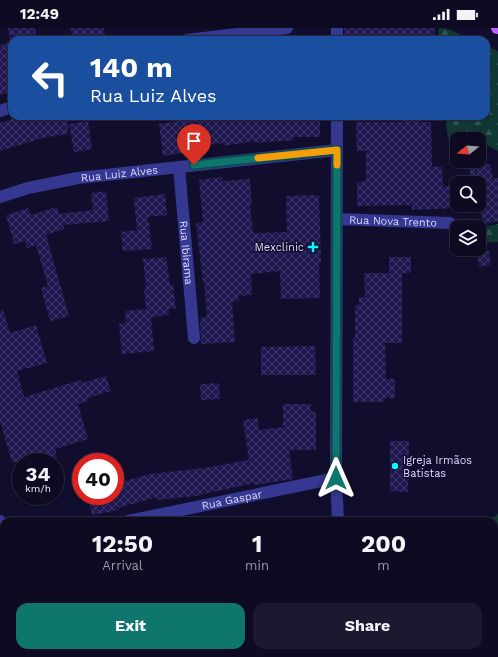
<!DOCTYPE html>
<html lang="en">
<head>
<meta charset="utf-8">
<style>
	body { margin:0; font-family:"Work Sans",sans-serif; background:#1b182f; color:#f1f3f6; height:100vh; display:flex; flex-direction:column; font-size:15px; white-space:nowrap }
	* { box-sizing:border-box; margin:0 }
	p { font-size:13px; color:#9a9aa5 }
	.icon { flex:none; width:22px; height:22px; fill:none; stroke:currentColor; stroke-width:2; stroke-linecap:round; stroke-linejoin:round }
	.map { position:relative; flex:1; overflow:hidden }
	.panel { position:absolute; left:0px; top:489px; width:498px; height:140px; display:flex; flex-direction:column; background:#0d0a22; border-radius:12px 12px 0 0; box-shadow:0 1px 3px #0004,0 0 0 1px #2d2b40 }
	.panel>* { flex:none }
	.banner { position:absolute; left:8px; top:8px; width:482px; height:84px; border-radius:12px; box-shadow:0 1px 3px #0004,0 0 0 1px #2d2b40; background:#1a4fa0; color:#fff; overflow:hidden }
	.needle { width:26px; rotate:253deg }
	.buttons { position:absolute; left:450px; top:104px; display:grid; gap:8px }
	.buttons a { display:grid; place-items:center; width:36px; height:36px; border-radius:8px; background:#0d0a22; box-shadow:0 1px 3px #0004,0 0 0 1px #2d2b40; font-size:20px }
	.speed { position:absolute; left:12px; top:425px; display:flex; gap:8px; font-size:20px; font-weight:700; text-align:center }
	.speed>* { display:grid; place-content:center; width:52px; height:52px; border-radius:50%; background:#0d0a22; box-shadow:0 1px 3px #0004,0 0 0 1px #2d2b40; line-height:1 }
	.speed small { font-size:10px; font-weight:400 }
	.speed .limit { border:6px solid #d22; background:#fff; color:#111 }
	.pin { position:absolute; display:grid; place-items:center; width:34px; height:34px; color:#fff; margin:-41px -17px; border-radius:50% 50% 50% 0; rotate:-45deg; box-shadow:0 0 4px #0007 }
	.pin .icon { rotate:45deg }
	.me { position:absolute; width:44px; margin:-22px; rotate:0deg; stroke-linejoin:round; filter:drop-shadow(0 0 3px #0008) }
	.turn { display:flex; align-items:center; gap:14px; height:84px; padding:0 16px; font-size:18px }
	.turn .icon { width:52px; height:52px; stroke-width:2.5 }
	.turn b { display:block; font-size:28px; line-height:34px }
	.eta { display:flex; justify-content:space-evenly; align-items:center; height:68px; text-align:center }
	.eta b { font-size:24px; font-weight:700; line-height:28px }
	.cta { display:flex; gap:8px; margin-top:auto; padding:8px 16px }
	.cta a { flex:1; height:46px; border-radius:12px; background:#0f766e; color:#fff; font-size:16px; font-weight:700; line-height:46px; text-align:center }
	.cta a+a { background:#1b182f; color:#f1f3f6 }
	.status { display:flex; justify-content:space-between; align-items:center; height:28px; padding:0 20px; background:#0d0a22; direction:ltr }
	.status svg { height:11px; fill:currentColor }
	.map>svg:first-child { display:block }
</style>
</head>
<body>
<div class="status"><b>12:49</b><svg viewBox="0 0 49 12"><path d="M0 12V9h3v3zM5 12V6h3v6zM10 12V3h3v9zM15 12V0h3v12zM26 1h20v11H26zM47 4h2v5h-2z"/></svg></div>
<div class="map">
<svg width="498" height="629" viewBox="0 0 498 629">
	<defs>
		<pattern id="forest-firs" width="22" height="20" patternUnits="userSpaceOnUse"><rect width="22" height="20" fill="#103833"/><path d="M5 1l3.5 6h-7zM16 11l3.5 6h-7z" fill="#325452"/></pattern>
		<pattern id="building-cross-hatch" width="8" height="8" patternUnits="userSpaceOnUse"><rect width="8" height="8" fill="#1f1850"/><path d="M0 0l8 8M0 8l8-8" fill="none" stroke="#3f396a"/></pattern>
	</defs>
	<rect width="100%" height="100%" fill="#110e2d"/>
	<path fill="url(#forest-firs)" d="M439,0C451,0 461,8 472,12H438Z
		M486,18L498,23V123L479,113V111H457V127L450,119L446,97V88H486Z
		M498,196V214L479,215V200Z
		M498,486V629H453L448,625H494V493H488Z"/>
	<path fill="url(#building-cross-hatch)" d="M8,0H35L37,12H10Z
		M70,0H104L106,12H73Z
		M344,0H435L434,12H373L344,10Z
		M12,13V64L0,67V17Z
		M22,88H68V106L42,110L0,123V95Z
		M184,88H245V89L320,88V109H293V112L255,115V113L223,118V115L181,120L182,125L163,128L159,96L184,92Z
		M404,88H419V94H431L432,139L442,138L443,159L457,158V177H479V155H472L469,139L490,136L493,151L498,150V193L483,196L480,179L412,182V177L357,178V154L366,153V123H357L356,94H404Z
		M88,93L92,121L74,124L69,96Z
		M222,149L223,153L250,151L252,177H250L253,205L287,204L286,168L319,167L321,234H319L320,270L281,271L280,243L251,246L252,267L238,268L239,273L232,274L235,314L201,316L200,290L207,289L204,254H203L196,195L203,194L199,152Z
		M106,163L109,193L63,197L64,201L46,207L69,288L50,293L41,260L48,258L36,217L27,220L25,213L14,216L6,187L28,180L31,187L57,179L59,186L93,182L91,165Z
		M165,166L167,187L148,189L152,221L123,223L121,204L137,202L134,170Z
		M489,223L491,237L479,239L477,225Z
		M166,229L170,257H173L176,281H169V287L151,289L154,323L122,326L119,296L126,295L125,283L146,281L144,260H146L143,231Z
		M389,229H411V245H402V315H385L386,351H395V370H385V374H353V310H355V277H359V269H365L364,245H389Z
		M3,282L10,305L36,297L47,335L17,343L24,369L81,352L82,355L106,348L111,363L87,370L88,373L78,376L88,411L55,421L57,430L46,434H12L0,393V283Z
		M315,318L316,347H261V319Z
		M219,355L220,371L201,372L200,356Z
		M283,376H311V384L316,383V422H289L293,451L255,457L254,455L195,468L157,472V469L118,480L119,482L92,487L88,468H115V456L150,446L204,440L249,432L243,392L258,390L259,402L283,399Z
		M390,413H409L408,464L390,463Z"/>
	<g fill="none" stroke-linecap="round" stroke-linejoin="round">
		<g stroke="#343891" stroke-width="12">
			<path d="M187,12L287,0"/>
			<path d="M337,12V0"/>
			<path d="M0,83L12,79"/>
			<path d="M337,88L336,450L338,493"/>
			<path id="s1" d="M179,139L194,310"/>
			<path id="s2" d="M0,169L28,160L78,150L337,122"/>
			<path id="s3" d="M337,191L450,195"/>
			<path d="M0,493L4,506"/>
			<path id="s4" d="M128,493L336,450"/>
			<path d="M41,625L43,629"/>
			<path d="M348,625L349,629"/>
		</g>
		<path stroke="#b861ff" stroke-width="12" d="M497,0H498"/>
	</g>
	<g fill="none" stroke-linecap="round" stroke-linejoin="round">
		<g stroke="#0a4d48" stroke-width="10">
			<path id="route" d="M194,137L337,122L336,450"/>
		</g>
		<use href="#route" stroke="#0f766e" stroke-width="7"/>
		<path stroke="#f59e0b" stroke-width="7" d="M258,130L337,122V137"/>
	</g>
	<g fill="#06f8ff" stroke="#110e2d" stroke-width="1.5">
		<path d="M311 213h4v4h4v4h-4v4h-4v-4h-4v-4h4z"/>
		<circle cx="395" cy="438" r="4"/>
	</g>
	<g text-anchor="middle" stroke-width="3" stroke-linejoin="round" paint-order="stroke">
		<g font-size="11" fill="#dcdaff" stroke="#110e2d">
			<text dy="4" stroke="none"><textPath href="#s2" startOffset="122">Rua Luiz Alves</textPath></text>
			<text dy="4" stroke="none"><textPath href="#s3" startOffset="56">Rua Nova Trento</textPath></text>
			<text dy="4" stroke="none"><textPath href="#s1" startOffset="86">Rua Ibirama</textPath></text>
			<text dy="4" stroke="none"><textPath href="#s4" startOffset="106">Rua Gaspar</textPath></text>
		</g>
		<g font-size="11" fill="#dcdaff" stroke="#110e2d" text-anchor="end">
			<text x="304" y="223">Mexclinic</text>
			<text x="403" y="436" text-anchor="start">Igreja Irmãos<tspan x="403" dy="13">Batistas</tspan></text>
		</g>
	</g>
</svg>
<div class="buttons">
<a><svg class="needle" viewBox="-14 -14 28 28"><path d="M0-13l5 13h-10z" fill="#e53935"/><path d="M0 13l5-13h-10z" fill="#9a9aa5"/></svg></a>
<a><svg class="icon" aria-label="search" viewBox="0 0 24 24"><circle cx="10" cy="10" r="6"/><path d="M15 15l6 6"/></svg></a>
<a><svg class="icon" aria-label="layers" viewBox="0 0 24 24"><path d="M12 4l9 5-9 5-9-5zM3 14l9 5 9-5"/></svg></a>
</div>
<div class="speed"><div>34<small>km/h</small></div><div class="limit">40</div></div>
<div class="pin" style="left:194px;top:137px;background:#d93025"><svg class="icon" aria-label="arrive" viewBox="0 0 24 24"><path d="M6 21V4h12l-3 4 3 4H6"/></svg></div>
<svg class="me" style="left:336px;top:450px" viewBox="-20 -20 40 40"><path d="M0-17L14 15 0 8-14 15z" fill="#0f766e" stroke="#fff" stroke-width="4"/></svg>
<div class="banner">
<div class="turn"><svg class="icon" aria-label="left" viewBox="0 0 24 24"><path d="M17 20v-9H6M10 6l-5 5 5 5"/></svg><div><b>140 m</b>Rua Luiz Alves</div></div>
</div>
<section class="panel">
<div class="eta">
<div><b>12:50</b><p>Arrival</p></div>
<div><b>1</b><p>min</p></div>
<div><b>200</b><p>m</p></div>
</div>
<div class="cta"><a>Exit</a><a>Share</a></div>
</section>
</div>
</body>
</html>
